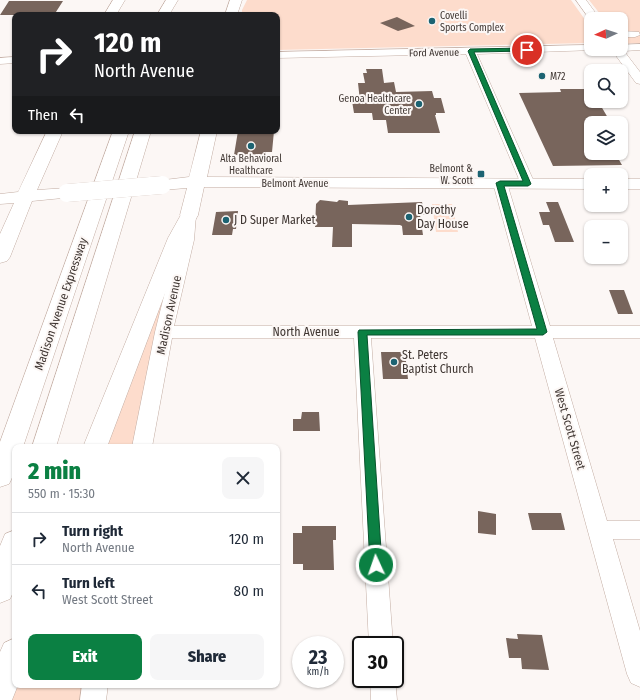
<!DOCTYPE html>
<html lang="en">
<head>
<meta charset="utf-8">
<style>
	body { margin:0; font-family:"Fira Sans Condensed",sans-serif; background:#f6f6f7; color:#1f2937; height:100vh; display:flex; flex-direction:column; font-size:15px; white-space:nowrap }
	* { box-sizing:border-box; margin:0 }
	p { font-size:13px; color:#747a83 }
	.icon { flex:none; width:22px; height:22px; fill:none; stroke:currentColor; stroke-width:2; stroke-linecap:round; stroke-linejoin:round }
	.map { position:relative; flex:1; overflow:hidden }
	.side { position:absolute; left:12px; top:444px; width:268px; height:244px; display:flex; flex-direction:column; background:#fff; border-radius:8px; box-shadow:0 1px 3px #0004 }
	.side>* { flex:none }
	.top-card { position:absolute; left:12px; top:12px; width:268px; height:122px; border-radius:8px; box-shadow:0 1px 3px #0004; background:#202124; color:#fff; overflow:hidden }
	.needle { width:26px; rotate:267deg }
	.controls { position:absolute; left:584px; top:12px; display:grid; gap:8px }
	.controls a { display:grid; place-items:center; width:44px; height:44px; border-radius:8px; background:#fff; box-shadow:0 1px 3px #0004; font-size:20px }
	.speed { position:absolute; left:292px; top:636px; display:flex; gap:8px; font-size:20px; font-weight:700; text-align:center }
	.speed>* { display:grid; place-content:center; width:52px; height:52px; border-radius:50%; background:#fff; box-shadow:0 1px 3px #0004; line-height:1 }
	.speed small { font-size:10px; font-weight:400 }
	.speed .limit { border:2px solid #111; border-radius:6px; background:#fff; color:#111 }
	.pin { position:absolute; display:grid; place-items:center; width:34px; height:34px; color:#fff; margin:-17px; border:2px solid #fff; border-radius:50%; box-shadow:0 1px 4px #0007 }
	.me { position:absolute; width:44px; margin:-22px; rotate:357deg; stroke-linejoin:round; filter:drop-shadow(0 0 3px #0008) }
	.turn { display:flex; align-items:center; gap:14px; height:84px; padding:0 16px; font-size:18px }
	.turn .icon { width:52px; height:52px; stroke-width:2.5 }
	.turn b { display:block; font-size:28px; line-height:34px }
	.then { display:flex; align-items:center; height:38px; padding:0 16px; background:#0003; gap:8px; font-size:15px }
	.round { display:grid; place-items:center; flex:none; width:42px; height:42px; border-radius:8px; background:#f6f6f7 }
	.summary { display:flex; align-items:center; justify-content:space-between; height:68px; padding:0 16px }
	h1 { font-size:24px; font-weight:800; line-height:30px; color:#0b8043 }
	.primary-button { display:flex; gap:8px; margin-top:auto; padding:8px 16px }
	.primary-button a { flex:1; height:46px; border-radius:8px; background:#0b8043; color:#fff; font-size:16px; font-weight:800; line-height:46px; text-align:center }
	.primary-button a+a { background:#f6f6f7; color:#1f2937 }
	ul { padding:0; list-style:none }
	li { display:flex; align-items:center; gap:12px; height:52px; padding:0 16px; border-top:1px solid #e0e1e3 }
	li div { flex:1 }
	li b { display:block; font-size:15px }
	li em { font-style:normal }
	.map>svg:first-child { display:block }
</style>
</head>
<body>
<div class="map">
<svg width="640" height="700" viewBox="0 0 640 700">
	<rect width="100%" height="100%" fill="#fcf7f5"/>
	<path fill="#fddccc" d="M247,0H571L591,28V43L277,50V15H242V10Z
		M589,0H640V43L622,44L621,19H604Z
		M432,204H452L458,232H436Z
		M177,238L142,447H95Z
		M15,685H95L93,700H0V692Z"/>
	<path fill="#78655c" d="M9,1H63L54,15H0Z
		M397,17L415,26L398,31L380,23Z
		M366,69H382L384,83L394,82L396,92L432,91L434,98H441L445,113H436V115H435L440,133H388L386,120H373L372,113H354L352,101H360L358,83H365L363,73H367Z
		M560,89H591V101H598L611,123H591V153H615L622,165L553,166L519,93L561,92Z
		M238,131H274L272,152H266L265,156L234,155Z
		M320,200L337,202L339,200L348,201V205L422,202L425,215H420L423,235H403L402,226L400,225L352,224V247H332L333,227H315L316,204Z
		M546,202H558L574,242H555L549,225H543L539,212H550Z
		M238,211L236,229H233L232,235H212L216,212Z
		M609,290H624L633,314H618Z
		M381,352H405L408,379H383Z
		M302,412H319L320,431H293V419H301Z
		M478,511L496,514V535L478,533Z
		M528,513H561L565,530H532Z
		M302,526H336V540H333L334,570H303V564H293V533H302Z
		M517,634L542,635L549,670L522,669L521,658H509L506,638L518,639Z"/>
	<g fill="none" stroke-linecap="round" stroke-linejoin="round">
		<g stroke="#c3ada3" stroke-width="1">
			<path id="minor" d="M576,0H586L600,19H591V21Z
				M621,31L639,32L640,35L635,37H621Z
				M640,44V50L624,51L640,72V84L636,83L611,49H621V45Z
				M591,45V49H596L595,50L477,54L535,184L533,187L528,188L523,187L521,184L466,54L277,58V52Z
				M15,57V63L0,64V58Z
				M500,179L505,180L507,183L550,326H640V338H553L607,521H640V539H613L640,631V687L631,683L627,674L535,338H371L393,645H369L354,338H172L152,447H132L155,332L178,240L182,215L184,212L189,211L194,212L196,215L194,240L174,326H532L493,183L495,180Z
				M395,677L397,700H371L370,679H395Z
				M82,685H108L106,700H80Z"/>
		</g>
		<g stroke="#c3ada3" stroke-width="1">
			<path id="major" d="M113,0H125L116,15H104Z
				M230,0H242L237,15H225Z
				M47,131H63L37,190L67,188L73,189L76,193L73,197L32,201L10,257L7,261L0,263V234L14,203L0,204V194L18,192Z
				M201,131H217L207,177L591,179V189L204,187L198,215L195,219L189,220L183,219L180,215L187,188L162,190L156,189L153,185L156,181L189,177Z
				M621,179H640V189H621Z"/>
		</g>
		<g stroke="#c3ada3" stroke-width="1">
			<path id="highway" d="M166,0H178L169,15H157Z
				M113,131H129L23,447H15C15,461 16,472 9,484L0,487V442Z
				M135,131H151L56,447H32Z
				M189,210L195,211L198,215L186,238L107,447H83L168,238L183,211Z
				M15,530V588L10,599L0,603V546L5,534Z
				M15,638V685H18L12,700H0V652L4,643Z"/>
		</g>
		<use href="#minor" fill="#fff" fill-rule="evenodd"/>
		<use href="#major" fill="#fff" fill-rule="evenodd"/>
		<use href="#highway" fill="#fff" fill-rule="evenodd"/>
		<g stroke="#c3ada3" stroke-width="18" stroke-linecap="butt">
			<path id="major-bridge" d="M67,193L162,185"/>
		</g>
		<use href="#major-bridge" stroke="#fff" stroke-width="18"/>
	</g>
	<path fill="#0b8043" stroke="#07532c" d="M527,48L530,50L529,51L474,52L531,184L528,186H504L547,332L543,335H367L382,565L380,569L376,570L372,569L370,565L358,332L359,330L537,329L496,183L500,181H523L468,51L470,49Z"/>
	<g fill="#1c6372" stroke="#fcf7f5" stroke-width="1.5">
		<circle cx="432" cy="21" r="4"/>
		<circle cx="542" cy="76" r="4"/>
		<circle cx="419" cy="104" r="4"/>
		<circle cx="251" cy="146" r="4"/>
		<rect x="477" y="170" width="8" height="8" rx="2"/>
		<circle cx="409" cy="217" r="4"/>
		<circle cx="226" cy="220" r="4"/>
		<circle cx="394" cy="362" r="4"/>
	</g>
	<g text-anchor="middle" stroke-width="4" stroke-linejoin="round" paint-order="stroke">
		<g font-size="10" fill="#3f3632" stroke="#fcf7f5" text-anchor="start">
			<text x="440" y="19">Covelli<tspan x="440" dy="12">Sports Complex</tspan></text>
			<text x="550" y="80">M72</text>
			<text x="411" y="102" text-anchor="end">Genoa Healthcare<tspan x="411" dy="12">Center</tspan></text>
			<text x="251" y="162" text-anchor="middle">Alta Behavioral<tspan x="251" dy="12">Healthcare</tspan></text>
			<text x="473" y="172" text-anchor="end">Belmont &amp;<tspan x="473" dy="12">W. Scott</tspan></text>
		</g>
		<g font-size="10" fill="#3f3632" stroke="#fcf7f5">
			<text transform="translate(434 52) rotate(-1)" y="4">Ford Avenue</text>
			<text x="295" y="187">Belmont Avenue</text>
		</g>
		<g font-size="12" fill="#3f3632" stroke="#fcf7f5" text-anchor="start">
			<text x="417" y="214">Dorothy<tspan x="417" dy="14">Day House</tspan></text>
			<text x="234" y="224">J D Super Market</text>
			<text x="402" y="359">St. Peters<tspan x="402" dy="14">Baptist Church</tspan></text>
		</g>
		<g font-size="12" fill="#3f3632" stroke="#fcf7f5">
			<text transform="translate(61 304) rotate(-71)" y="4">Madison Avenue Expressway</text>
			<text transform="translate(169 315) rotate(-78)" y="4">Madison Avenue</text>
			<text x="306" y="336">North Avenue</text>
			<text transform="translate(570 429) rotate(74)" y="4">West Scott Street</text>
		</g>
	</g>
</svg>
<div class="controls">
<a><svg class="needle" viewBox="-14 -14 28 28"><path d="M0-13l5 13h-10z" fill="#e53935"/><path d="M0 13l5-13h-10z" fill="#747a83"/></svg></a>
<a><svg class="icon" aria-label="search" viewBox="0 0 24 24"><circle cx="10" cy="10" r="6"/><path d="M15 15l6 6"/></svg></a>
<a><svg class="icon" aria-label="layers" viewBox="0 0 24 24"><path d="M12 4l9 5-9 5-9-5zM3 14l9 5 9-5"/></svg></a>
<a>+</a>
<a>−</a>
</div>
<div class="speed"><div>23<small>km/h</small></div><div class="limit">30</div></div>
<div class="pin" style="left:527px;top:50px;background:#d93025"><svg class="icon" aria-label="arrive" viewBox="0 0 24 24"><path d="M6 21V4h12l-3 4 3 4H6"/></svg></div>
<svg class="me" style="left:376px;top:565px" viewBox="-20 -20 40 40"><circle r="17" fill="#0b8043" stroke="#fff" stroke-width="3"/><path d="M0-11L8 9 0 5-8 9z" fill="#fff"/></svg>
<div class="top-card">
<div class="turn"><svg class="icon" aria-label="right" viewBox="0 0 24 24"><path d="M7 20v-9h11M14 6l5 5-5 5"/></svg><div><b>120 m</b>North Avenue</div></div>
<div class="then">Then<svg class="icon" aria-label="left" viewBox="0 0 24 24"><path d="M17 20v-9H6M10 6l-5 5 5 5"/></svg></div>
</div>
<section class="side">
<div class="summary"><div><h1>2 min</h1><p>550 m · 15:30</p></div><a class="round"><svg class="icon" aria-label="close" viewBox="0 0 24 24"><path d="M6 6l12 12M18 6L6 18"/></svg></a></div>
<ul>
<li><svg class="icon" aria-label="right" viewBox="0 0 24 24"><path d="M7 20v-9h11M14 6l5 5-5 5"/></svg><div><b>Turn right</b><p>North Avenue</p></div><em>120 m</em></li>
<li><svg class="icon" aria-label="left" viewBox="0 0 24 24"><path d="M17 20v-9H6M10 6l-5 5 5 5"/></svg><div><b>Turn left</b><p>West Scott Street</p></div><em>80 m</em></li>
</ul>
<div class="primary-button"><a>Exit</a><a>Share</a></div>
</section>
</div>
</body>
</html>
